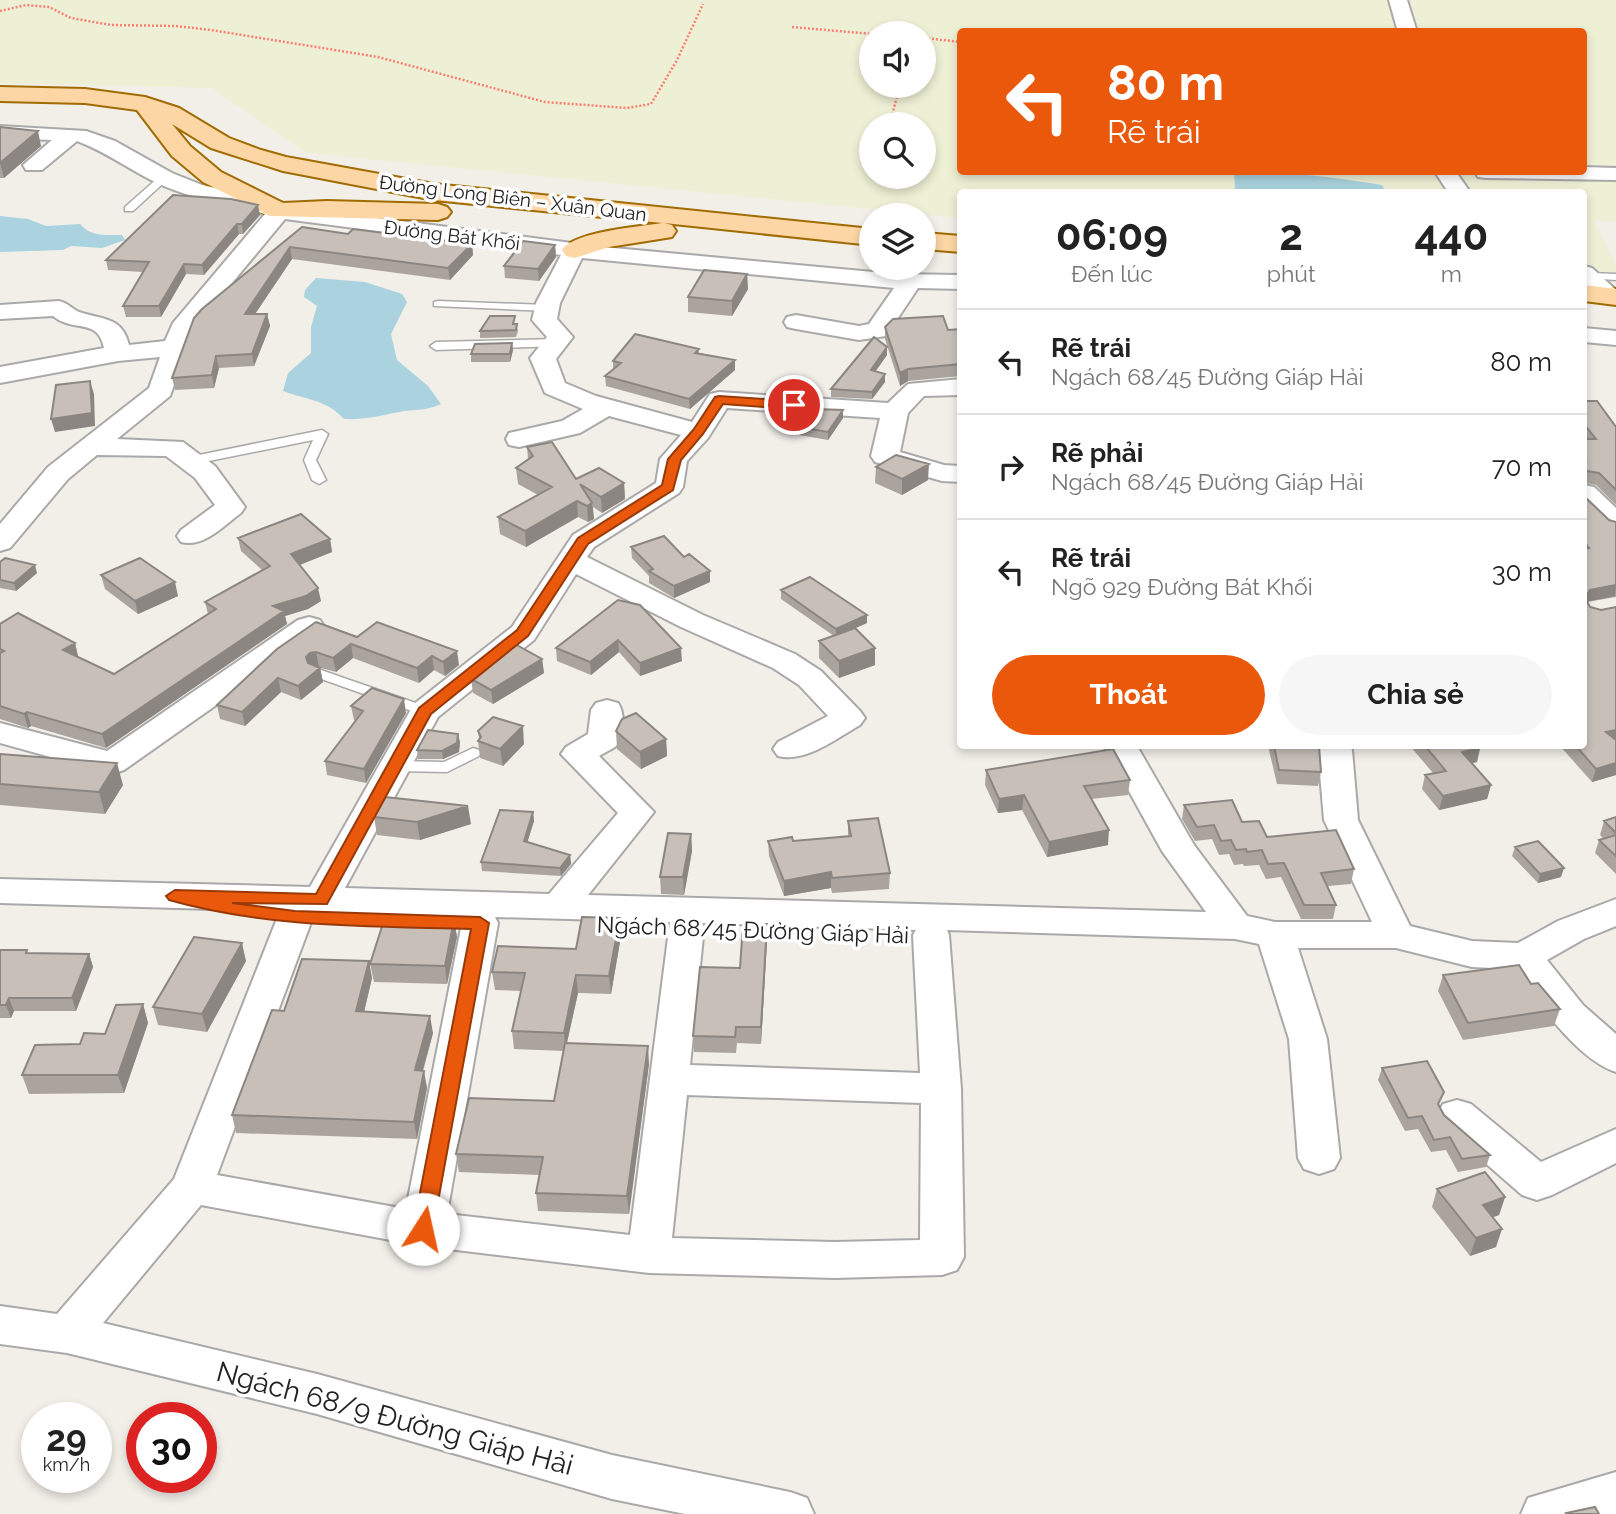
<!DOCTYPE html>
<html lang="vi">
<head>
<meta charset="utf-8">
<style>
	body { margin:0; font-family:Raleway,sans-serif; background:#f6f6f6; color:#222; height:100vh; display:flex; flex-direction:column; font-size:26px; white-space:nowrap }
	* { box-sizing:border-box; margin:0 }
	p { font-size:23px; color:#767676 }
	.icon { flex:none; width:38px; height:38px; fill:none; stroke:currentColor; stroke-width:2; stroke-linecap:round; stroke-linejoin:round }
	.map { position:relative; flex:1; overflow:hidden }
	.details { position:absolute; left:957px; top:189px; width:630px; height:560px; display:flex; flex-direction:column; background:#fff; border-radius:7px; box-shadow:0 4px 10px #0003 }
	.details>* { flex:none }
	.banner { position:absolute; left:957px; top:28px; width:630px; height:147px; border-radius:7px; box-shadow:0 4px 10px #0003; background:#ea580c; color:#fff; overflow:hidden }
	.buttons { position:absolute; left:859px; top:21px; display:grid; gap:14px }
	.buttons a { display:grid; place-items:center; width:77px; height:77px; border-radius:50%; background:#fff; box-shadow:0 4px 10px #0003; font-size:35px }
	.speed { position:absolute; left:21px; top:1402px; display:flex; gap:14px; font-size:35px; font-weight:700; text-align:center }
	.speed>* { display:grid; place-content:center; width:91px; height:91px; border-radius:50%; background:#fff; box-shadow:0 4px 10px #0003; line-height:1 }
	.speed small { font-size:18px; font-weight:400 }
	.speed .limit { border:10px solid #d22; background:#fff; color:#111 }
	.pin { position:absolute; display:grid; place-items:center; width:60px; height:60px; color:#fff; margin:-30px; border:4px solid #fff; border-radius:50%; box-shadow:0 2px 7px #0007 }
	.me { position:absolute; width:77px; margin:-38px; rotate:10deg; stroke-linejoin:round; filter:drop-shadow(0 0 5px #0008) }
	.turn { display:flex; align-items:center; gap:24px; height:147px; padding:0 35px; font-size:32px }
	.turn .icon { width:91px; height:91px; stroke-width:2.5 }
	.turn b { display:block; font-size:49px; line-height:60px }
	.eta { display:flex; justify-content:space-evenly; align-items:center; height:119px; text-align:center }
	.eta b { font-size:42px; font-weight:700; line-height:49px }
	.cta { display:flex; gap:14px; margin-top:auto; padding:14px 35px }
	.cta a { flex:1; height:80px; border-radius:42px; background:#ea580c; color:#fff; font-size:28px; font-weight:700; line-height:80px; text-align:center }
	.cta a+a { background:#f6f6f6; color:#222 }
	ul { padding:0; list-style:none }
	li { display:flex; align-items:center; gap:21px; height:105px; padding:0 35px; border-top:2px solid #e0e0e0 }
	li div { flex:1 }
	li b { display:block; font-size:26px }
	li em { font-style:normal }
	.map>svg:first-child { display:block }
</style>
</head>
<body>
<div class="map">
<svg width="1616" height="1514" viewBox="0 0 1616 1514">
	<rect width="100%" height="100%" fill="#f2efe9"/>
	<path fill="#eef0d5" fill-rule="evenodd" d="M0,0H1616V221H1594L1616,265V282L1584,278V192H961V218L306,153L212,88L0,83ZM961,32H1584V172H961ZM872,33H924V86H872ZM872,124H924V177H872Z"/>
	<path fill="#aad3df" d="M1234,172C1284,171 1333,177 1382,185L1386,192H1249L1235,189Z
		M0,216L28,219L46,226L80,224C91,237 106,235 122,235L125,240L102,248L71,246L63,250L0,252Z
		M316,278L365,282L402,294L407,302L391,334L397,360L428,386L441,404C425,411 420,409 404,411C383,415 365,420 344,419C326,399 306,400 283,391L288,373L311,353V327L317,306L304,297L305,290Z"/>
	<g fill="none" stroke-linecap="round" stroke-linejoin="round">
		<g stroke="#a9a9a9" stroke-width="3">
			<path id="service" d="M160,176L169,178L133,211H125V207Z
				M1590,273L1616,274V280L1586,278V274Z
				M438,301L547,305L553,308L547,311L434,306V302Z
				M556,339L560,340V346L436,350L430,346L436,342Z
				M322,430L328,434L316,460L326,480L319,484L312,480L304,460L313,440L189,465L183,461L189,457Z
				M318,669L430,708L433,711L430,714H420L313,676L311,673L313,670Z
				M473,748L479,750L481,753L479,756L447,772L396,771L388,766L396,761L444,762Z"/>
		</g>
		<g stroke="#a9a9a9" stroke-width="4">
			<path id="minor" d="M1389,0H1407L1417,32H1398Z
				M0,126L86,131L115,141L172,173L202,185L315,210L603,247L895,274L961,275V289L918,288L886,336L859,340L796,329L787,327L784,322L787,317L796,315L859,326L869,324L894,288L582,258L560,303L557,319L573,337L556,359L565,383L596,396L692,422L710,394L719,392L888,403L908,384L961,379V395L924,396L908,413L900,452L944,465L961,466V482L942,481L875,462L871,456L880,418L727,408L708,438L687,461L683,487L679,493L594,547L587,557L703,615L795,654L821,671L860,711L865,718L860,725C837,738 806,763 778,756L773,749L778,742L828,716L799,685L773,668L681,627L576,574L534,640L438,717L345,888L549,894L618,813L561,754L566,747L588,734L591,710L596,703L607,700L618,703C625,713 625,738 615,747C610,750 604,753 599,756L654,812L588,895L1206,912L1162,851L1104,746H1137L1194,845L1247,916L1275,922H1372L1324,820L1318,750L1321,746H1349L1352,750L1358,820L1410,926L1472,941L1518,943L1558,921L1616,899V926L1584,939L1547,960L1583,1005L1616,1034V1072C1576,1059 1538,1001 1513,969L1472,967L1396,948H1298L1327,1039L1340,1158L1334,1169L1319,1174L1304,1169L1298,1158L1289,1039L1259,944L1235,939L947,930L949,935L961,1089L964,1257L957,1270L942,1275L835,1278L649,1273L423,1246L201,1205L103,1323L317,1374L612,1455L790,1492L807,1498L814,1514H685L612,1499L317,1414L67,1353L0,1344V1306L57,1314L174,1179L280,911L0,903V879L310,887L414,704L512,627L573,535L656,483L660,459L681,435L609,416L580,433L519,447L509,445L506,439L509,433L562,421L583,409L545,393L530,358L547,337L532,320L536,303L561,255L285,219L194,329L170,396L117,439L183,442L215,466L245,507L241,513C223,526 204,548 181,542L177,536L181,530L215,505L195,478L166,456L97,455L68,479L10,548L0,551V524L48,467L149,388L160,357L118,361L0,383V367L104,348C98,317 73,333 53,316L0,319V305L59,301C68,303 72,309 79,312C102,320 122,316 129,345L165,341L173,323L265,214C229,205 193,199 159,184C131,171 107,152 77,141L42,170H26L23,165L52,140L0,138ZM310,912L466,917L462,923L406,1209L217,1175L313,917ZM495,917L670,922L630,1235L447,1214L498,923ZM702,923L916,930L913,935L920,1073L690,1065L704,927ZM687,1095L921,1103L920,1240L835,1242L672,1238Z
				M1584,167L1616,168V180L1486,178L1478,177L1475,172H1584Z
				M1435,172H1456L1470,192H1448Z
				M1584,266L1592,268L1616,290V301H1601L1584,286Z
				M1584,328L1616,331V345L1584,342Z
				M1584,485L1594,487L1616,508V533L1606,530L1584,508Z
				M309,617L320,620L324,626L320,632L124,770L112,774L0,743V723L107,751L298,620Z
				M1457,1100L1471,1104L1541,1162L1616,1129V1163L1552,1195L1537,1200L1522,1195L1443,1126L1437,1115L1443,1104Z
				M1616,1472V1514H1521L1528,1498Z"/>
		</g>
		<g stroke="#a06b00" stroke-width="4">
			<path id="primary" d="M0,87L85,89L145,97L179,108L229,138L261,150L286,157L434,184L872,229V245L664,223L672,225L676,231L672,237L609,247L575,258L566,256L562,250C575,231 639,227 662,223L434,200L283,171L211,148L172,124L190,146L221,172L283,203L327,201L438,204L447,207L451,212L447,217L438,220L270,216L203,182L172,156L137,110L85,103L0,101Z
				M924,233L961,236V252L924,249Z
				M1584,285L1616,289V305L1584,301Z"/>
		</g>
		<path stroke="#fa8072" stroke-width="2.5" stroke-dasharray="2 2" stroke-linecap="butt" d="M0,11L26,5L49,7L71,18L111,25L176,26L211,30L378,57L545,102L627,108L651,104L677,60L703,4
			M792,27L872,34
			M924,38L961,42
			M890,122L900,86"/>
		<use href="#service" fill="#fff" fill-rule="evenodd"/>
		<use href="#minor" fill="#fff" fill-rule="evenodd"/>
		<use href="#primary" fill="#fcd6a4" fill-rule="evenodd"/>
	</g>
	<path fill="#aba49e" d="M0,127L41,146L4,178H0Z
		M260,215L243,234H239L204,275L186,274L161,317H126L123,306L143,272L108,270L106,260Z
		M302,227L348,234L472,244L473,255L450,280L292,259L255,314H267L270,326L254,366L219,368L214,388L175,390L172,378Z
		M555,245L556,257L539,281L505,278L504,266Z
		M747,274L748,289L732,316L688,312V297Z
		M516,324L518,331L516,337L480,338V331Z
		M885,327L948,330L961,329V376L908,381L900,386L885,339Z
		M512,343L513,350L510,362H471V354Z
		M887,347V355L875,371L885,382L872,399L831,397V389Z
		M699,349V353L735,360V370L690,409L606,386L605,376L613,369V361Z
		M1584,401L1616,427V505L1596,485L1586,483V498L1609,520L1616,522V597L1587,602L1616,775L1592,782L1560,746H1584Z
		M843,410V418L828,440L799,435V427Z
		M527,447L576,479L624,483L625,499L602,513L593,507L594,519L588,522L578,517L526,547L500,534L498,517L538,495L518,484L516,468L528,459Z
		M876,467L928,480L902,495L875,483Z
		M238,538L330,539L332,552L300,565L321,601L308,609L285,616L287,624L106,748L31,726L28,728L0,719V624L75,643L78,657L114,674L208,614L205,602L262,570L241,551Z
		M631,547L684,557L710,571V582L674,598L649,583V576L632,558Z
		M0,562L37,573L16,591L0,588Z
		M101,575L178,596L138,614L105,589Z
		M781,590L867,623L855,628L875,648V665L839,678L819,658V641L834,636L781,599Z
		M618,600L682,661L640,676L619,652L591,675L557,661L556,648Z
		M377,622L459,665L445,676L434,670L419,683L353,658L336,672L317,667L320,668L323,682L301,700L281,692L245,726L220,719L217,705L277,649L357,637Z
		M542,659L544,673L493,704L473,693L471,679Z
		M351,706L406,713L366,783L327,775L325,761L356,721L354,720Z
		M478,731L524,744L503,766L480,758L478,741L479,739Z
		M616,731L666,739L667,756L641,769L617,749Z
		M460,742L459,752L443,759H418L417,750Z
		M1268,746H1319L1321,772L1318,786L1277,784Z
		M1410,746H1478L1480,748L1477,762L1472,763L1491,785L1487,799L1439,810L1422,789L1425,775L1433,773Z
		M0,754L123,785L105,814L0,805Z
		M986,770L1130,780L1128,795L1091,799L1108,845L1047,857L1022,810L998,813L985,785Z
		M1184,805L1242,822L1267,837L1354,869L1351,884L1328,886L1336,905L1333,919H1301L1281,877L1266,879L1259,865L1244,866L1243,864L1234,865L1229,854L1219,855L1212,839L1195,841L1182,819Z
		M533,812L534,821L527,842L570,855L571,864L561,876L482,871L481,862Z
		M374,817L471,824L420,840L377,835Z
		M1616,817V874L1595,853L1599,840L1603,838L1600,835L1604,821Z
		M848,821L890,873L889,889L832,893L831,888L784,896L769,856L768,841H793L848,836Z
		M691,834L692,851L684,895L661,894L660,877Z
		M1515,847L1561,877L1538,883L1512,856Z
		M620,918L621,936L611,994L578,993L567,1043L649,1064L629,1214L538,1211L536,1193L539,1175L459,1172L456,1154L554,1101L564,1051L514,1049L512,1031L521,991L495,990L492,972L576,949Z
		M454,920L457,937L447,984L374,982L370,964Z
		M767,940L761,1044L737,1043L736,1053L694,1052L693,1036L740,968Z
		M0,950L28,953L89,954L93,967L76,1011H14L11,1018H0Z
		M246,961L207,1032L158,1025L153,1007Z
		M1443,975L1531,984L1560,1009L1554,1026L1463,1040L1438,991Z
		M372,978L364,1012L433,1033L423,1071L427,1088L417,1139L236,1133L232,1115L284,1011Z
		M143,1004L148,1023L124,1093L29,1094L22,1075L80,1044L105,1034Z
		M1382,1068L1439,1106L1444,1115L1490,1155L1486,1167L1458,1172L1446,1150L1431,1152L1418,1129L1405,1131L1378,1080Z
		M1437,1189L1505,1197L1499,1215L1493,1217L1496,1247L1470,1256L1432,1207Z"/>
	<path fill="#8b8681" d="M38,131L41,146L4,178L0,163Z
		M258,205L260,215L243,234L242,224Z
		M237,224L239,234L204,275L202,265Z
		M472,244L473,255L450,280L448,268Z
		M555,245L556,257L539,281L538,269Z
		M290,247L292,259L247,326L245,314Z
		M184,264L186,274L161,317L159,306Z
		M747,274L748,289L732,316V301Z
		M267,314L270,326L254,366L252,354Z
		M512,343L513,350L510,362V354Z
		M887,347V355L871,378V370Z
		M216,356L219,368L214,388L212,375Z
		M735,360V370L690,409L689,399Z
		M908,369V381L900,386V373Z
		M885,374V382L872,399V392Z
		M90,381L94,394L95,426L55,432L51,419Z
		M843,410V418L828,440V432Z
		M929,464L928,480L902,495V479Z
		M624,483L625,499L602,513L601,497Z
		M577,501L578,517L526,547L525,531Z
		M592,503L594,519L588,522L587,506Z
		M330,539L332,552L294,567L291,554Z
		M35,565L37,573L16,591L14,583Z
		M710,571V582L674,598V586Z
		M175,582L178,596L138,614L135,601Z
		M1616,585L1615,596L1586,602L1585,598L1590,590Z
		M318,588L321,601L308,609L285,616L287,624L106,748L102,734L273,606Z
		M867,615V623L836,637V629Z
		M618,640L619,652L591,675L590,662Z
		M75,643L78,656L67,663L63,650Z
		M351,644L353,658L336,672L333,658Z
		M681,648L682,661L640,676V663Z
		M875,648V665L839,678V661Z
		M457,651L459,665L445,676L443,662Z
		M316,652L319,667H312L309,672L306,657L310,653Z
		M432,656L434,670L419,683L417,668Z
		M542,659L544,673L493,704L491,690Z
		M320,668L323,682L301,700L298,686Z
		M278,678L281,692L245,726L242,712Z
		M404,699L406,713L366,783L364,769Z
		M27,712L31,726L28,728L24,714Z
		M523,726L524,744L503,766L500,749Z
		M1616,730V743L1606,732Z
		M458,734L460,742L459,752L443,759L442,751Z
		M666,739L667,756L641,769L640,752Z
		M1480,748L1477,762L1458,766L1462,752Z
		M117,763L123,785L105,814L99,792Z
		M1616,763V775L1592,782L1596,769Z
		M1491,785L1487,799L1439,810L1443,796Z
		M1024,795L1022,810L998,813L999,799Z
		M468,806L471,824L420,840L417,822Z
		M533,812L534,821L525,850L524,841Z
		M1109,830L1108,845L1047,857L1049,842Z
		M691,834L692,851L684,895L683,877Z
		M570,855L571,864L561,876L560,868Z
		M1564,868L1561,877L1538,883L1540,874Z
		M831,872V888L784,896V881Z
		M620,918L621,936L611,994L609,976Z
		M454,920L457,937L447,984L445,966Z
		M767,924V940L761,1044V1027Z
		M242,943L246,961L207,1032L202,1014Z
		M89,954L93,967L76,1011L72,998Z
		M369,961L372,978L360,1029L356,1011Z
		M576,975L578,993L565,1051L564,1033Z
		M9,998L14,1011L11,1018L6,1005Z
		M143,1004L148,1023L124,1093L118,1075Z
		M430,1016L433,1033L418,1088L415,1070Z
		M648,1046L649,1064L629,1214L627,1196Z
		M424,1071L427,1088L417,1139L414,1122Z
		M1505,1197L1499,1215L1477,1223L1483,1205Z
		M1502,1229L1496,1247L1470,1256L1476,1238Z"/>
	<path fill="#c7bfb8" stroke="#8b8681" stroke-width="2" d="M0,127L38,131L0,163Z
		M173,195L231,199L258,205L242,224H237L202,265L184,264L159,306H123L149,262L106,260Z
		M302,227L348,234L353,229L472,244L448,268L290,247L245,314H267L252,354L216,356L212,375L172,378L194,318L202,309Z
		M523,241L555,245L538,269L504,266Z
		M704,270L747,274L732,301L688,297Z
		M490,316H515L513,324H517L516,330L480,331Z
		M943,316L948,330L961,329V364L908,369L900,373L885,327L893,319Z
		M635,334L699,349L695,353L735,360L689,399L605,376L621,363L613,361Z
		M874,337L887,347L871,370L885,374L872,392L831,389Z
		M512,343L510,354H471L475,344Z
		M90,381L92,413L51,419L56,385Z
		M1584,401H1597L1616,427V490L1599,473L1586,471V498L1609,520L1616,522V585L1590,590L1585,598L1590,607L1601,610L1616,607V730L1606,732L1616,740V763L1596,769L1576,746H1584V549L1589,548L1584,542V462H1586L1584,458V439H1596L1584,424Z
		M815,409L843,410L828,432L799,427Z
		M552,442L576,479L599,468L624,483L601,497L580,484L592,503L587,506L577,501L525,531L498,517L552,487L516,468L533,456L527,447Z
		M896,455L929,464L902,479L876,467Z
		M301,514L330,539L291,554L318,588L306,596L273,606L284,611L102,734L27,712L24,714L0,706V653L4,651L0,649V624L18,613L75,643L63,650L114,674L216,609L205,602L270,566L238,538Z
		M664,536L684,557L689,554L710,571L674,586L649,571L653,569L631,547Z
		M5,558L35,565L14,583L0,580V562Z
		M140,558L175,582L135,601L101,575Z
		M810,577L867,615L836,629L781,590Z
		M618,600L640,605L681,648L640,663L618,640L590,662L556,648Z
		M316,622L357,637L377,622L457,651L443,662L432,656L417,668L351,644L333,658L316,652L310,653L306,657L308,663L320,668L298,686L278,678L242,712L217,705L277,649Z
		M855,628L875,648L839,661L819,641Z
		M515,644L542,659L491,690L471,679Z
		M372,688L404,699L364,769L325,761L363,711L351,706Z
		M636,713L666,739L640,752L618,733L616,731L622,719Z
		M493,717L523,726L500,749L478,741L481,737L478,731Z
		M428,730L458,734L457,743L442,751L417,750Z
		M1274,746H1319L1321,772L1279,770Z
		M1425,746H1478L1480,748L1462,752L1491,785L1443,796L1425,775L1446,771Z
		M1113,749L1130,780L1084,786L1109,830L1049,842L1024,795L999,799L986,770Z
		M0,754L117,763L99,792L0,784Z
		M385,797L468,806L417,822L374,817Z
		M1232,800L1242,822L1259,821L1267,837L1336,830L1354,869L1321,873L1336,905H1304L1284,863L1268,864L1262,850L1247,852L1246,849L1236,850L1231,840L1221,841L1214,825L1197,827L1184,805Z
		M500,810L533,812L524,841L570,855L560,868L481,862Z
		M1616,817V833L1604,821Z
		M878,818L890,873L832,878L831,872L784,881L768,841L792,837L793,841L851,836L848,821Z
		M668,833L691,834L683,877H660Z
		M1616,835V856L1599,840Z
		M1538,841L1564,868L1540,874L1515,847Z
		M385,917L454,920L445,966L370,964Z
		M582,917L620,918L609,976L576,975L564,1033L512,1031L525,973L492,972L498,946L576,949Z
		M743,924H767L761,1027H736L735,1037L693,1036L700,967L740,968Z
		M194,937L242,943L202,1014L153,1007Z
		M0,950H27L26,953L89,954L72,998H9L6,1005H0Z
		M302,959L369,961L356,1011L430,1016L415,1070L424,1071L414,1122L232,1115L272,1010L284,1011Z
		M1519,965L1531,984L1538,983L1560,1009L1468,1023L1443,975Z
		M143,1004L118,1075H22L35,1045L80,1044L84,1033L105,1034L116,1005Z
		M565,1043L648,1046L627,1196L536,1193L543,1157L456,1154L469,1098L554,1101Z
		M1427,1061L1444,1092L1438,1104L1444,1115L1490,1155L1462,1159L1450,1137L1434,1140L1422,1116L1408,1118L1382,1068Z
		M1485,1172L1505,1197L1483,1205L1502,1229L1476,1238L1437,1189Z
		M1595,1507L1599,1514H1567L1566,1513Z"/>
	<path fill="#ea580c" stroke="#983908" stroke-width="2" d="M719,396L794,401L801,405L794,409L723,404L703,434L681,460L673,490L588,544L528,636L431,714L327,904L232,903L295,911L480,917L489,923L433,1229L430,1235L423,1237L416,1235L413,1229L471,929C369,926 267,928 169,900L166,896L175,890L316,894L419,708L517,630L578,538L662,485L668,459L694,429L715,397Z"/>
	<g text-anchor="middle" stroke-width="7" stroke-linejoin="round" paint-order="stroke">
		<g font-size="19" fill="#222" stroke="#fff">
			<text transform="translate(513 198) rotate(7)" y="7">Đường Long Biên – Xuân Quan</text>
			<text transform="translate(452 235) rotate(7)" y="7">Đường Bát Khối</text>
		</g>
		<g font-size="23" fill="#222" stroke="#fff">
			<text transform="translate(753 930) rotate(2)" y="8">Ngách 68/45 Đường Giáp Hải</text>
		</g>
		<g font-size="28" fill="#222" stroke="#fff">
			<text transform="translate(395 1418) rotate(15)" y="10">Ngách 68/9 Đường Giáp Hải</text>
		</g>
	</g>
</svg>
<div class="buttons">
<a><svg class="icon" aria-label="sound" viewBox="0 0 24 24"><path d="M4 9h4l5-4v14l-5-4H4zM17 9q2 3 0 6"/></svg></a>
<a><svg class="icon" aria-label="search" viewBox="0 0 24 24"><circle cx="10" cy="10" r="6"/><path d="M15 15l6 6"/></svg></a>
<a><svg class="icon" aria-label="layers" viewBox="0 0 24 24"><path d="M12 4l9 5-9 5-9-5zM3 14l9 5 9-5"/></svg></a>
</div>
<div class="speed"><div>29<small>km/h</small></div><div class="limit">30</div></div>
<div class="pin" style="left:794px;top:405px;background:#d93025"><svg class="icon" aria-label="arrive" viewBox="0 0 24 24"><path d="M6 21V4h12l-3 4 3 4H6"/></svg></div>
<svg class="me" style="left:423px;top:1229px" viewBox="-20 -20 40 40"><circle r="19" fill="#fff"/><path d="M0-13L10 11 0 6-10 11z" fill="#ea580c"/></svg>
<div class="banner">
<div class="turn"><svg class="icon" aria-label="left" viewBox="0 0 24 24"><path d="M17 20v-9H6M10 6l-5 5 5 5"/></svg><div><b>80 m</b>Rẽ trái</div></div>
</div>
<section class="details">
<div class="eta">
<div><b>06:09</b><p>Đến lúc</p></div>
<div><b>2</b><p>phút</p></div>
<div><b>440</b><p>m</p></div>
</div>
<ul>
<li><svg class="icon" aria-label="left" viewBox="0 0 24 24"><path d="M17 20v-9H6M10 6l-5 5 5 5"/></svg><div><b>Rẽ trái</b><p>Ngách 68/45 Đường Giáp Hải</p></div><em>80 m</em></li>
<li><svg class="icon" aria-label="right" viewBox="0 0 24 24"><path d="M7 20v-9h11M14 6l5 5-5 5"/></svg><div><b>Rẽ phải</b><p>Ngách 68/45 Đường Giáp Hải</p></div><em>70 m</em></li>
<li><svg class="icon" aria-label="left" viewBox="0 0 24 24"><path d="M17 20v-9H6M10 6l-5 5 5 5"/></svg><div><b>Rẽ trái</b><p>Ngõ 929 Đường Bát Khối</p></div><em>30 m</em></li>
</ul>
<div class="cta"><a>Thoát</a><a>Chia sẻ</a></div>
</section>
</div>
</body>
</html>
